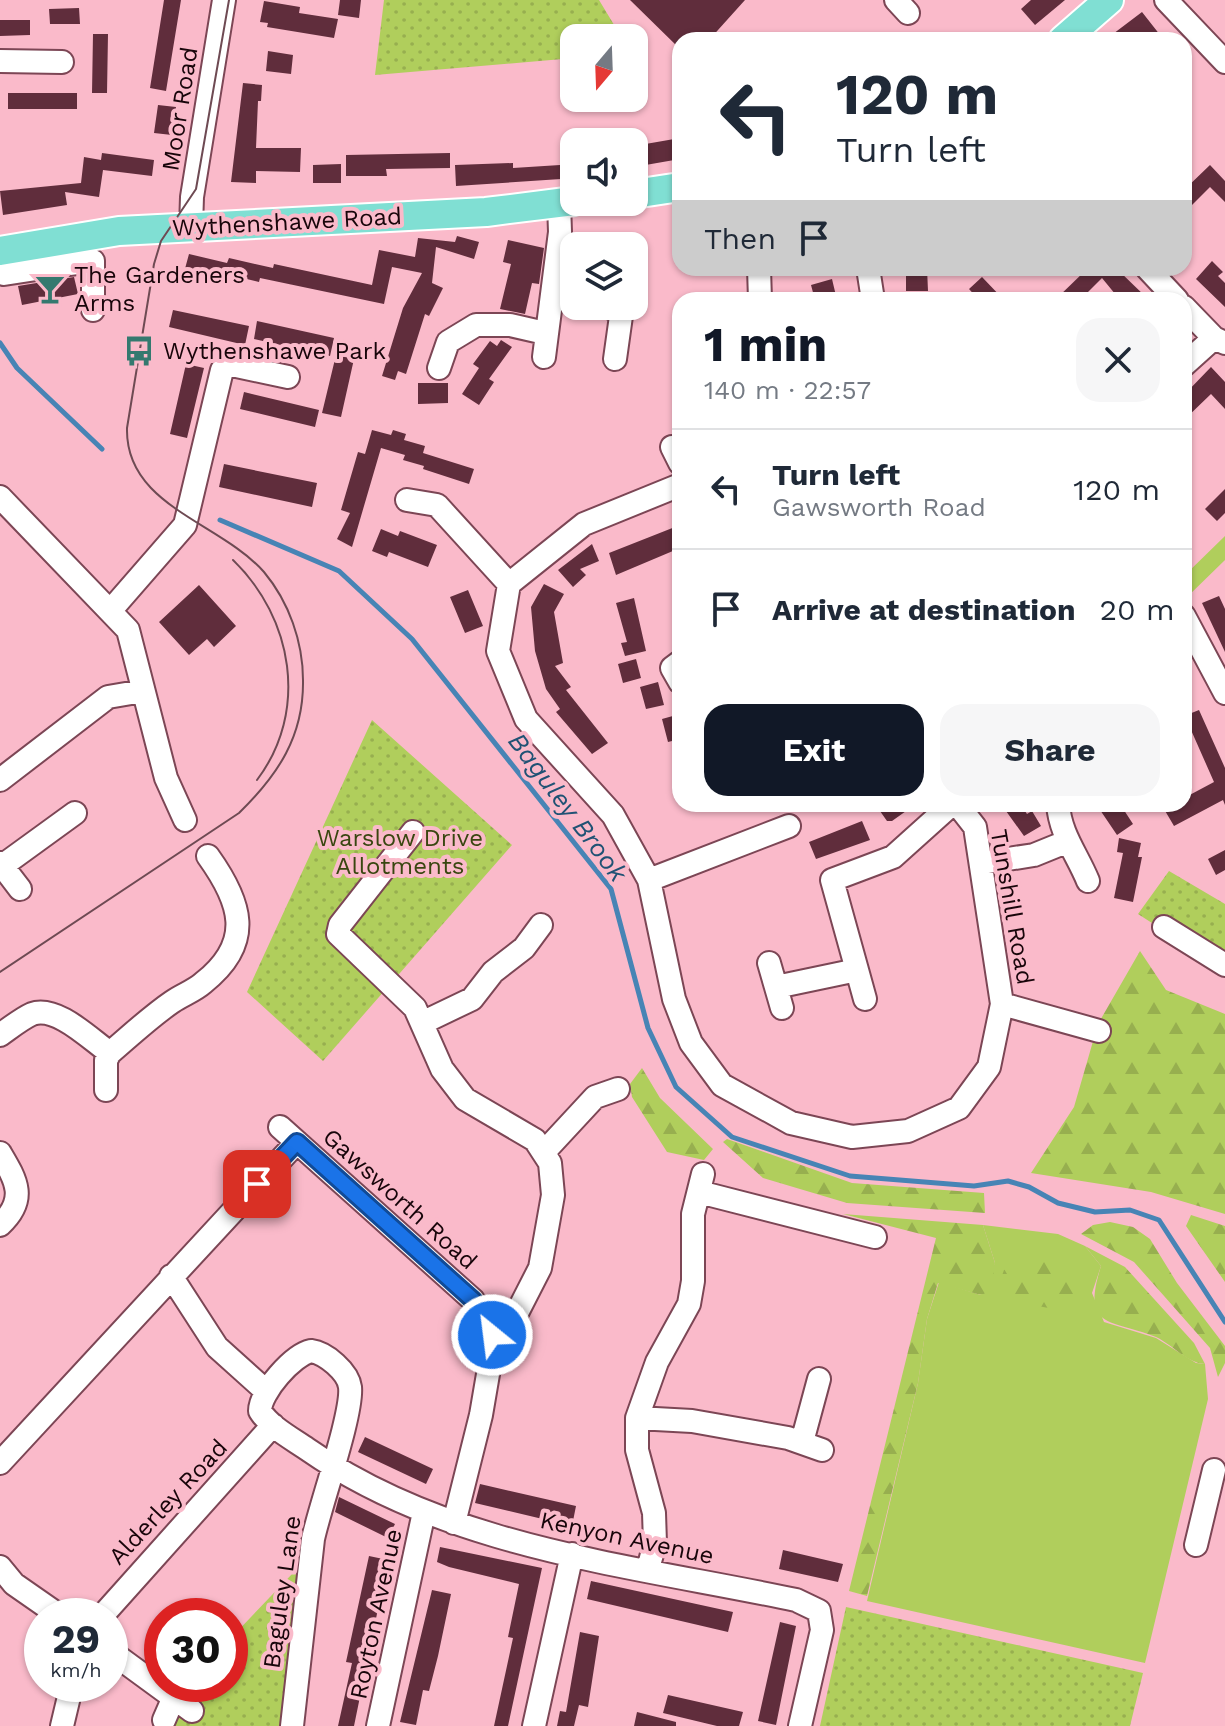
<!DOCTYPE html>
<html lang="en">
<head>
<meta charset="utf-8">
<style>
	body { margin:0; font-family:"Work Sans",sans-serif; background:#f6f6f7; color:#1f2937; height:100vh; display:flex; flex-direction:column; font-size:30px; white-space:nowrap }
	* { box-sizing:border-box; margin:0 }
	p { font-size:26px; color:#747a83 }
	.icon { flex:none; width:44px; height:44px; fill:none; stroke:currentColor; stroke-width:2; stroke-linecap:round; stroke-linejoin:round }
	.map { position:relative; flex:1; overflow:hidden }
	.panel { position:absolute; left:672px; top:292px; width:520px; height:520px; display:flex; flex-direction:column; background:#fff; border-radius:24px; box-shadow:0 2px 6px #0004 }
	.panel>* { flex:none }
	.banner { position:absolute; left:672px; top:32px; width:520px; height:244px; border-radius:24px; box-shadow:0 2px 6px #0004; background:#fff; color:#1f2937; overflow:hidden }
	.needle { width:52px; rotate:199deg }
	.controls { position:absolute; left:560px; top:24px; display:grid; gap:16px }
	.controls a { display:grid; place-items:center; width:88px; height:88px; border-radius:16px; background:#fff; box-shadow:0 2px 6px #0004; font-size:40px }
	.speed { position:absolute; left:24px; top:1598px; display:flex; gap:16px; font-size:40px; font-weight:700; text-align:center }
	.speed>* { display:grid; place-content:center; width:104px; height:104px; border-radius:50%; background:#fff; box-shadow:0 2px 6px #0004; line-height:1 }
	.speed small { font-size:20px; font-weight:400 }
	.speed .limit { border:12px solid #d22; background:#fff; color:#111 }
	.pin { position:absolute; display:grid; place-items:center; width:68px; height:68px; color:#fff; margin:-34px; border-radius:16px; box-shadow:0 4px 12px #0006 }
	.me { position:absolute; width:88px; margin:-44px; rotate:331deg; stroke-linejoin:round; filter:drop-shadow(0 0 6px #0008) }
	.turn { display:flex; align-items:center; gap:28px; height:168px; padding:0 32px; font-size:36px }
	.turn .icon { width:104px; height:104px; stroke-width:2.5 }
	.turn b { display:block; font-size:56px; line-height:68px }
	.then { display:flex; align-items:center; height:76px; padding:0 32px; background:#0003; gap:16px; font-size:30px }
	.round { display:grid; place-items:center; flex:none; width:84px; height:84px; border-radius:24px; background:#f6f6f7 }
	.headline { display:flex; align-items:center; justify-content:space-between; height:136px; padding:0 32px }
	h1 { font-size:48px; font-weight:700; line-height:60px; color:#111827 }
	.primary-button { display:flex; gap:16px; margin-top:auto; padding:16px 32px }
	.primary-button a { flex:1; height:92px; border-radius:24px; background:#111827; color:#fff; font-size:32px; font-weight:700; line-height:92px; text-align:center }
	.primary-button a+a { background:#f6f6f7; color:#1f2937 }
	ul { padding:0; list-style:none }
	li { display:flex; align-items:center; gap:24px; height:120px; padding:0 32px; border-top:2px solid #e0e1e3 }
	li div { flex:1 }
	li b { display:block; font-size:30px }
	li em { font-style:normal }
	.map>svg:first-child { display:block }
</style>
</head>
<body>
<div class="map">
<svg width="1225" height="1726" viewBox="0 0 1225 1726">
	<defs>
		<pattern id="forest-firs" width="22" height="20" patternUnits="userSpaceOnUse" patternTransform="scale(2)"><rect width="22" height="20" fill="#b0ce5c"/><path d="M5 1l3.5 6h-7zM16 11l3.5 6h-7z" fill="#97af4f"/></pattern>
		<pattern id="park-dots" width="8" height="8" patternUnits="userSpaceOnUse" patternTransform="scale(2)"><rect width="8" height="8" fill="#b0ce5c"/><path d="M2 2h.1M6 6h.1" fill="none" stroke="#97af4f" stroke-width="1.8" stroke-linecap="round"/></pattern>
	</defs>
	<rect width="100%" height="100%" fill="#fabaca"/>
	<path fill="#b0ce5c" d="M1225,536V560L1184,600V576Z
		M983,1225L1058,1234L1085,1246L1101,1266L1092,1293L1104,1322L1156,1338L1196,1363L1205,1364L1208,1399L1145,1663L867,1601L918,1383L927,1319L939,1282L981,1295L995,1263Z"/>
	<path fill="url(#forest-firs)" d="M1140,951L1166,990L1225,1014V1214L1151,1192L1031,1173L1074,1107L1098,1024Z
		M642,1068L660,1098L713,1149L704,1160L667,1152L632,1097L630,1084Z
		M727,1139L852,1183L984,1193L985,1213L847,1203L763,1178L723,1142Z
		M843,1214L983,1225L995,1263L991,1291L981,1295L938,1283L927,1319L918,1383L867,1596L849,1591L936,1238Z
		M1191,1215L1225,1226V1282L1186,1226Z
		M1110,1222L1133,1227L1150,1239L1177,1283L1225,1346V1363L1218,1377L1210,1348L1134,1262L1081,1234L1093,1225Z
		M1085,1246L1125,1267L1194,1343L1205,1364C1187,1363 1173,1345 1156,1337C1109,1318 1081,1330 1101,1266Z
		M1045,1262C1068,1269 1090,1280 1076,1307C1050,1313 1019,1303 998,1287L1004,1270L1019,1264Z"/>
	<path fill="url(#park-dots)" d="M384,0H599L622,38H574V58L375,75Z
		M372,720L512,845L323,1061L247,992Z
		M1169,871L1225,904V970L1138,914Z
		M292,1574L301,1575L284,1726H165L189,1684H230V1639Z
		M846,1607L1143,1673L1130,1726H820Z"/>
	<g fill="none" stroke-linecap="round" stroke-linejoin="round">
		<path stroke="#4784b5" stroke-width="5" d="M0,343L17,368L102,449
			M220,520L339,571L412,639L611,889L648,1028L676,1087L732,1137L850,1176L974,1186L1008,1181L1029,1187L1058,1203L1095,1212L1130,1210L1159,1220L1225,1322"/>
	</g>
	<path fill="#602d3c" d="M164,0H181L166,91L150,88Z
		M340,0H361L359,18L338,15Z
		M630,0H745L709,40H680V49Z
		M1031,0H1065L1035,25L1021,9Z
		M264,1L300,7L299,13L338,19L334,38L267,27L268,23L260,22Z
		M79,8L80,24H50L49,9Z
		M1142,12L1164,40H1105Z
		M0,20H30V35L0,36Z
		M93,34H108L107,93H92Z
		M268,51L293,55L291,74L266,71Z
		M243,83L262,85L261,101H258L256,148H301L300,172L256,171V183L231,182Z
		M8,93H77V109H8Z
		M158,105L176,107L172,135L154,133Z
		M680,138V159L634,167V146Z
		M102,153L154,160L152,176L103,170L99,197L65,192L67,205L3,215L0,191L81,183L84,157L101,160Z
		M450,153V168L386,169L387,176H346V155Z
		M513,163V168L560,165L561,179L456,186L455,165Z
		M341,164V183H313V165Z
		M1210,165L1225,181V202L1210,187L1184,213V190Z
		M457,236L479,242L474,259L436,247L432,283L443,288L429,316L425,314L406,374L398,371L395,380L382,376L403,308L422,273L392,267L384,304L260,278L259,282L226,274L225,279L201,273L199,280L183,276L189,254L227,263L229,258L273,268L274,264L372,285L379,250L415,257L418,238L455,242Z
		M508,240L544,248L539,284L532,283L525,314L500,309L511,264L503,262Z
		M1212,261L1223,272L1218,276L1225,283V307L1196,279Z
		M906,268H927L928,291H906Z
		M1088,268H1116L1149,300H1120L1102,278L1080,300H1055Z
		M74,277L78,294L22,305L18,286Z
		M982,277L1004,300H979L969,289Z
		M832,279L837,300H815L811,285Z
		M173,310L249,326L245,345L169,327Z
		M257,321L334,338L330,356L254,339Z
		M501,340L512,347L489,379L494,382L479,405L462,394L479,368L473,364L490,341L497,346Z
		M336,355L354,359L341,417L322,413Z
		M186,364L204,368L187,438L170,434Z
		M1211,367L1225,382V409L1211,394L1184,420V395Z
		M418,383H448V403L418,404Z
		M244,392L319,410L315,427L240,409Z
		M372,430L391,435L393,430L406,434L404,440L425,446L423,453L474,469L469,484L423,469L424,466L403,460L405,455L381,448L352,547L337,539L350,513L341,510L358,452L365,454Z
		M224,464L317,483L312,507L219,487Z
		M1225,489V513L1217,521L1205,509Z
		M680,525V548L616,575L609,553Z
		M381,529L398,536L400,531L437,545L428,567L389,552L387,557L372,551Z
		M592,544L599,561L580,569L586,575L573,587L558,570Z
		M544,584L564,594L554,612L563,663L555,666L571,687L566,690L608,743L592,754L556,712L560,709L546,689L535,651L531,607Z
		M199,585L236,626L214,647L207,639L189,655L159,622Z
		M468,590L483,626L465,633L450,597Z
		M1219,596L1225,609V652L1202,603Z
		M634,598L646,651L625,656L621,643L627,642L616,603Z
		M636,659L641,678L623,683L618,664Z
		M658,682L664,705L646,709L640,687Z
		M1199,710L1225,768V805L1223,800L1174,826L1164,809L1184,804V798L1214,782L1191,730L1184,733V716Z
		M680,714V739L668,742L662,719Z
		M875,804H916L892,821H887Z
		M1001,804H1020L1027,814L1032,811L1041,826L1024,836Z
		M1096,804H1120L1133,824L1117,835Z
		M862,821L870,840L816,859L809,842Z
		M1119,838L1141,843L1138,857H1142L1133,902L1114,898L1123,853L1117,852Z
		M1225,850V870L1216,875L1208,859Z
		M365,1437L433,1469L426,1484L358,1452Z
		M480,1484L576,1506L572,1526L475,1503Z
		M339,1497L395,1524L388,1538L335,1512Z
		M440,1547L542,1568L508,1726H494L513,1638L508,1637L519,1584L449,1567L437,1562Z
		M783,1550L843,1564L838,1582L779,1569Z
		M369,1556L388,1560L354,1726H338L352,1663L346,1662Z
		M591,1581L733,1612L728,1632L587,1599Z
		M432,1590L451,1594L438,1656L429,1691L423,1690L416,1725L400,1722Z
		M780,1622L796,1626L776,1725L758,1721Z
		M580,1632L599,1636L588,1707L579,1705L574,1726H557L560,1711L566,1712Z
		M668,1695L743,1712L739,1726H717L663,1713Z
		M637,1712L676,1722V1726H634Z"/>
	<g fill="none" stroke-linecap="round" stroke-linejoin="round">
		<g stroke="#7c4655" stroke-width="26">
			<path id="minor" d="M896,0L908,13
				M1166,0L1225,62
				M0,61L62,62
				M191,227L192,197L224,0
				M64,240L69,264L93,261V310
				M0,260L4,274L69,264
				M759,268L760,300
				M868,268L873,300
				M1147,268L1177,300
				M552,297L574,301
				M604,306L618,310L621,316L615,359
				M1184,307L1214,338L1225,343
				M544,357L560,232L559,203
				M1184,365L1214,338
				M439,368L448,342L476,325H510L545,333
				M672,447L680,463
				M680,485L584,524L509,584L498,651L526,719L613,815L649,880L674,999L691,1043L722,1085L791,1123L852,1137L908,1131L959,1108L989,1067L1002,1004L975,827L957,804
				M0,497L128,630L166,778L185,820
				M407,500L437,505L509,584
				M111,610L185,525L222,370L227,364L288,377
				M1184,616L1225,693
				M680,662L672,668L680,682
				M0,780L108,697L143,691
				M1058,804C1060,834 1077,854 1088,881
				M413,832L340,925L338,934L415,1008L442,1069L465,1099L535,1140L550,1163L553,1195L540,1268L518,1311L490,1325
				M0,863L20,889
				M982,863L1034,855L1066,842
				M2,866L75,813
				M649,880L789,826
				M1164,927L1225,965
				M769,963L782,1008
				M857,970L865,999
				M776,987L857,970L832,880L893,857L952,804
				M1002,1004L1099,1031
				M424,1022L472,999L493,972L524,948L541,925
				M0,1035C10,1028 21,1019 32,1014C57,1005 91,1040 110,1053C130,1036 150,1017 172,1002C182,995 194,991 203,983C255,942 241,902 208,856
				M106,1090V1060L110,1053
				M280,1127L473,1300L490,1325L493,1345L481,1415L454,1523
				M544,1152L595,1097L618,1089
				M0,1153C16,1180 28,1199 0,1225
				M699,1192L875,1237
				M171,1276L217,1347L267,1392
				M637,1418L692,1421L788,1438L822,1450
				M802,1442L819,1379
				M0,1463L297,1142
				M1196,1545L1214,1470
				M0,1567L14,1584L60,1616
				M648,1569L655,1543L654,1513L637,1450V1418L657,1362L689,1304L693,1281V1214L703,1174
				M102,1616L273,1425
				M110,1651L192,1711
				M164,1720L174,1697
				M62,1726L72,1684
				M292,1726L313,1539C320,1506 353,1413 350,1387C348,1372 326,1353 311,1351C293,1355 260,1392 260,1411C270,1427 291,1438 307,1449C449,1548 630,1565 796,1600L819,1611L822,1630L800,1726
				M378,1726L424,1512
				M534,1726L572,1554"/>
		</g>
		<g stroke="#fff" stroke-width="32">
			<path id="major" d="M1063,40L1109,0
				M634,194L680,187
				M0,251L119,231L486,212L574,201"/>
		</g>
		<use href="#minor" stroke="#fff" stroke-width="22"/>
		<use href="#major" stroke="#80dfd3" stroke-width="28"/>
		<path stroke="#6e4a53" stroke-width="2" d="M233,560C293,618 309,711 257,780
			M0,972L239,813C278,775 304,736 303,680C303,642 289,602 264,572C220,522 125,506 127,428L154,264L161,241L196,189L229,0"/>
	</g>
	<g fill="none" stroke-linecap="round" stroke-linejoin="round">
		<g stroke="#114b97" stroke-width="20">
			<path id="route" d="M257,1184L297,1142L473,1300L486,1316L492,1335"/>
		</g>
		<use href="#route" stroke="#1a73e8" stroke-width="14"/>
	</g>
	<defs>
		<g id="bar-bare" transform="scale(2.4)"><path d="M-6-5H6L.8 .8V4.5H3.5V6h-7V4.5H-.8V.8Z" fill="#34796f" stroke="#fabaca" stroke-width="2.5" paint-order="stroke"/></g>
		<g id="bus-bare" transform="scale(2.4)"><path d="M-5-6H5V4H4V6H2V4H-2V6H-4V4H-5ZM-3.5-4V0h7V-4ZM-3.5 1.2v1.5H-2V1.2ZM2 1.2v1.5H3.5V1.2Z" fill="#34796f" stroke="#fabaca" stroke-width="2.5" paint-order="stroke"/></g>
	</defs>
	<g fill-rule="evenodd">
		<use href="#bar-bare" x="50" y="289"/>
		<use href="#bus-bare" x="139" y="351"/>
	</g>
	<g text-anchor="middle" stroke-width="8" stroke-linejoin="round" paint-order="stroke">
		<g font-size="24" fill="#18050a" stroke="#fabaca">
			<text transform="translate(180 109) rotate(-81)" y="8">Moor Road</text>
			<text transform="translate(287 222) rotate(-3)" y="8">Wythenshawe Road</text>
			<text transform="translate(1012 907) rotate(80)" y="8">Tunshill Road</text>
			<text transform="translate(400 1199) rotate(42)" y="8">Gawsworth Road</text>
			<text transform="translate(168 1502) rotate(-47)" y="8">Alderley Road</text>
			<text transform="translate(627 1538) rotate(12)" y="8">Kenyon Avenue</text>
			<text transform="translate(282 1592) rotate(-82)" y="8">Baguley Lane</text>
			<text transform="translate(376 1614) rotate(-78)" y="8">Royton Avenue</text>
		</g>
		<g font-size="24" fill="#18050a" stroke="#fabaca" text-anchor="start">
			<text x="74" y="283">The Gardeners<tspan x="74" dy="28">Arms</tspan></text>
			<text x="163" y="359">Wythenshawe Park</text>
		</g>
		<g font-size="24" fill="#394610" stroke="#fabaca">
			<text x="400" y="846">Warslow Drive<tspan x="400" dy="28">Allotments</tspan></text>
		</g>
		<g font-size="26" font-style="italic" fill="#205274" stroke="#fabaca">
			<text transform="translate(568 807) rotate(53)" y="9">Baguley Brook</text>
		</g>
	</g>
</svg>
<div class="controls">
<a><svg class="needle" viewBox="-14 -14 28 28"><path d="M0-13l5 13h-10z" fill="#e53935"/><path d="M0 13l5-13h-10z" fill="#747a83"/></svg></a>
<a><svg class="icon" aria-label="sound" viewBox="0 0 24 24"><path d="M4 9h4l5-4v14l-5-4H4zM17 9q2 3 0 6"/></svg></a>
<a><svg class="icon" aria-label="layers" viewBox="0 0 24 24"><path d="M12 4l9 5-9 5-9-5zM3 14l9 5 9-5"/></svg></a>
</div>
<div class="speed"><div>29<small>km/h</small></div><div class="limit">30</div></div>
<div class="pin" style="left:257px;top:1184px;background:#d93025"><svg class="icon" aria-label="arrive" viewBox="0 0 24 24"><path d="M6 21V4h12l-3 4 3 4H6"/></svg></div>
<svg class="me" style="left:492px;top:1335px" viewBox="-20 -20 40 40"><circle r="17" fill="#1a73e8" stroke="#fff" stroke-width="3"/><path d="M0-11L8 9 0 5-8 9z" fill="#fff"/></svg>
<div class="banner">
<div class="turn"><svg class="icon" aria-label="left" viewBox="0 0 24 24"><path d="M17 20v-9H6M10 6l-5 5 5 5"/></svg><div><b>120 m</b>Turn left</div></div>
<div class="then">Then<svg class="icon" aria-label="arrive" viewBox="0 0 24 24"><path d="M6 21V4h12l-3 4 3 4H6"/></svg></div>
</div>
<section class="panel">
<div class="headline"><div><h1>1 min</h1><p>140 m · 22:57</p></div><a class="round"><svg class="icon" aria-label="close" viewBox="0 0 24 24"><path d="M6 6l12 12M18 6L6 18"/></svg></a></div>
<ul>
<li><svg class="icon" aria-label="left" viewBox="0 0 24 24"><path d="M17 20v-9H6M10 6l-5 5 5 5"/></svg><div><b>Turn left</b><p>Gawsworth Road</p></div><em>120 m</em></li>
<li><svg class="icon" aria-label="arrive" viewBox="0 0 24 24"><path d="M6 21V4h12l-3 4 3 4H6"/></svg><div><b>Arrive at destination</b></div><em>20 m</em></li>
</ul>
<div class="primary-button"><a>Exit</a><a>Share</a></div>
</section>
</div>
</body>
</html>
